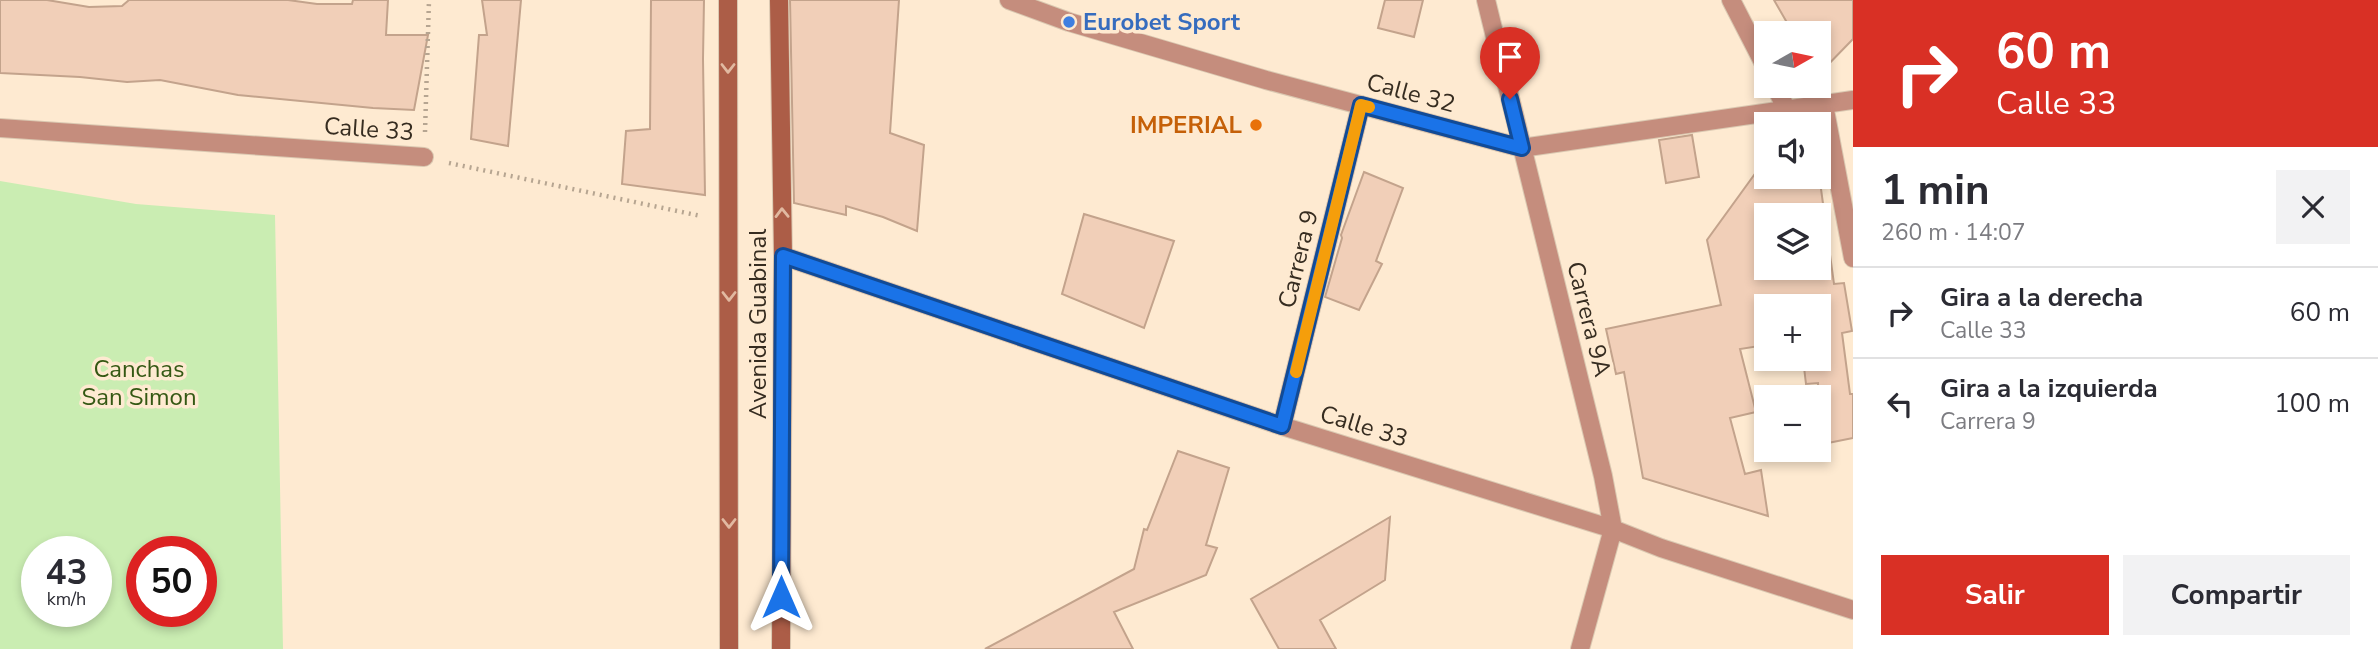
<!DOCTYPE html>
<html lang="es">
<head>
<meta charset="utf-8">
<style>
	body { margin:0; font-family:"Nunito Sans",sans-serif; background:#f2f2f3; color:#2b2b33; height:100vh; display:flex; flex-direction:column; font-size:26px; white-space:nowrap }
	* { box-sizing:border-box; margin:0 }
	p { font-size:23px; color:#7c7c81 }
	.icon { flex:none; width:38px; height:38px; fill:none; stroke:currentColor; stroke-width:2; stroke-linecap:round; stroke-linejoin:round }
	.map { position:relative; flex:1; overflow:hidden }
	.sheet { display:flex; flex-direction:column; background:#fff; width:525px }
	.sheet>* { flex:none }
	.top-card { background:#d93025; color:#fff; overflow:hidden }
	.needle { width:46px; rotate:81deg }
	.tools { position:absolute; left:1754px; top:21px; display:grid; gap:14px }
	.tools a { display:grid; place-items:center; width:77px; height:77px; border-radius:0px; background:#fff; box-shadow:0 4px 10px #0003; font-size:35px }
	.speed { position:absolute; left:21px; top:536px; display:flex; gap:14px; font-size:35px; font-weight:700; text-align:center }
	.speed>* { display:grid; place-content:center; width:91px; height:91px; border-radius:50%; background:#fff; box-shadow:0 4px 10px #0003; line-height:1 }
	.speed small { font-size:18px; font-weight:400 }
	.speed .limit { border:10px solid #d22; background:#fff; color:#111 }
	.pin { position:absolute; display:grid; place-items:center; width:60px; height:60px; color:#fff; margin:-72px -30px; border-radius:50% 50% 50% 0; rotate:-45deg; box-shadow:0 0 7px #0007 }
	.pin .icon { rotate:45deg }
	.me { position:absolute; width:77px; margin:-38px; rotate:0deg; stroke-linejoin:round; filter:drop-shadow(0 0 5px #0008) }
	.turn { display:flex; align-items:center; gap:24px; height:147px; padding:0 28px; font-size:32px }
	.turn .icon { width:91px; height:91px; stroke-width:2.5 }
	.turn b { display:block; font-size:49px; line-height:60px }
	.round { display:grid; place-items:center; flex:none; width:74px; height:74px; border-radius:0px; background:#f2f2f3 }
	.head { display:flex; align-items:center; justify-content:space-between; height:119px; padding:0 28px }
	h1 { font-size:42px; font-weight:700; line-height:52px }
	.primary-button { display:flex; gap:14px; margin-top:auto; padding:14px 28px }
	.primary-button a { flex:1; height:80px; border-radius:0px; background:#d93025; color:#fff; font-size:28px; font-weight:700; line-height:80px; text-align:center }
	.primary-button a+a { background:#f2f2f3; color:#2b2b33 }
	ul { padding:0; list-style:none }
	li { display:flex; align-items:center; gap:21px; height:91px; padding:0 28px; border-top:2px solid #e1e1e2 }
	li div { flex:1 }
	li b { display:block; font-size:26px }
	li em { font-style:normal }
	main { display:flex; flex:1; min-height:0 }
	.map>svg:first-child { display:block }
</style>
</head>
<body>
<main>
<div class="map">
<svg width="1853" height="649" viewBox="0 0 1853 649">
	<rect width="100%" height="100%" fill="#feead1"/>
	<path fill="#caedb2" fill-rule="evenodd" d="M0,181L136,204L275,215L283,649H0ZM37,551H96V611H37ZM142,551H201V611H142Z"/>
	<path fill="#f1cfb8" stroke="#c3a38c" stroke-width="2" fill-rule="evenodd" d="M0,0H47L89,7L122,6L129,0H288L317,4H352L353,0H388L386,35H428L414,110L373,108L238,95L160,80L127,82L80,77L0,73Z
		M482,0H521L508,146L471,139L479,35H487Z
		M651,0H704L703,59L705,195L622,184L626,131L650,129Z
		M790,0H899L890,133L924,145L917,231L883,217L846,206V215L794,203Z
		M1385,0H1423L1414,37L1378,28Z
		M1774,0H1853V39L1818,75V33H1793Z
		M1766,124V177H1818V167L1834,284L1844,283L1852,331L1842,333L1850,394H1853V438L1818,445V383L1806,384L1803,359H1818V306H1766V345L1740,349L1756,412L1730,418L1745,474L1761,470L1768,516L1643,478L1624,372L1616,374L1606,329L1721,305L1707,240L1762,164L1756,126ZM1766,215H1818V268H1766Z
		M1692,135L1699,177L1666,183L1659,140Z
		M1364,172L1403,188L1376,261L1382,264L1359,310L1325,297L1342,238L1341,235Z
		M1084,214L1174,241L1144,328L1062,294Z
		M1178,451L1229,468L1206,545L1217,548L1206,575L1114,612L1133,649H985L1134,569L1144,529L1147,530Z
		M1390,517L1385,580L1320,620L1336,649H1279L1251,599Z"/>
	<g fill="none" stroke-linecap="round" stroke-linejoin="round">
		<g stroke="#dac8b1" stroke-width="20">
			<path id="minor" d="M1009,0L1069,22L1266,80L1522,148L1853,100
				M1486,0L1603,476L1613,529L1580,649
				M1731,0L1766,68
				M1775,86L1787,110
				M1824,105L1853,258
				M0,128L424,157
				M783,256L1282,426L1613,529L1661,548L1853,610
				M1282,426L1361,105"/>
		</g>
		<g stroke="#dac8b1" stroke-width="20">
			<path id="secondary" d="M728,0L729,649
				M779,0L783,256L781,649"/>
		</g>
		<path stroke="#b6a591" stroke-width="4.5" stroke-dasharray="2 5" stroke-linecap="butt" d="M425,132L429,0
			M449,163L701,216"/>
		<use href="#minor" stroke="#c58d7d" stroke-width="18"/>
		<use href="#secondary" stroke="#ac5d47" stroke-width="18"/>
	</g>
	<defs><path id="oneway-chevron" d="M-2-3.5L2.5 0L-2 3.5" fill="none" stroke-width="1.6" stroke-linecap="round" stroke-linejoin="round" transform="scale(1.75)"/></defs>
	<g stroke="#e1b9a1">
		<use href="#oneway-chevron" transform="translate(728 68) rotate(90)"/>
		<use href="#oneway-chevron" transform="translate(782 213) rotate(-91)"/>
		<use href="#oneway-chevron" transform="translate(729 296) rotate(90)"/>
		<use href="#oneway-chevron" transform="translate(729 523) rotate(90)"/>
	</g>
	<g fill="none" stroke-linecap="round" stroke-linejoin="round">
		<g stroke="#114b97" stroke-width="18">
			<path id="route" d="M781,597L783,256L1282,426L1361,105L1522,148L1510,99"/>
		</g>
		<use href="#route" stroke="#1a73e8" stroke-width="12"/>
		<path stroke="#f59e0b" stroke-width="12" d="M1296,372L1361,105L1369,107"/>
	</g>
	<circle fill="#3f7fe0" stroke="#feead1" stroke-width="2.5" cx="1069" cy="22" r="7"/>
	<circle fill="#e8710a" stroke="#feead1" stroke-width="2.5" cx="1256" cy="125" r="7"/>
	<g text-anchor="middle" stroke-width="7" stroke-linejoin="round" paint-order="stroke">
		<g font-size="24" font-weight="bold" fill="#366cbe" stroke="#feead1" text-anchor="start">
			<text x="1083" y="30">Eurobet Sport</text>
		</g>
		<g font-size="24" fill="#362c20" stroke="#feead1">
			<text transform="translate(1411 93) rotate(15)" y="8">Calle 32</text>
			<text transform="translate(369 129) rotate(4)" y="8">Calle 33</text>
			<text transform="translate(1298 259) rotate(-76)" y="8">Carrera 9</text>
			<text transform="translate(1589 319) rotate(76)" y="8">Carrera 9A</text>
			<text transform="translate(758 324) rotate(-90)" y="8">Avenida Guabinal</text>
			<text transform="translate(1364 426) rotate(17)" y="8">Calle 33</text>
		</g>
		<g font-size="24" font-weight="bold" fill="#c56008" stroke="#feead1" text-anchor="end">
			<text x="1242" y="133">IMPERIAL</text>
		</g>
		<g font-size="24" fill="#345813" stroke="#feead1">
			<text x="139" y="377">Canchas<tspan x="139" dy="28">San Simon</tspan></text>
		</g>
	</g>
</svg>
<div class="tools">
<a><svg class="needle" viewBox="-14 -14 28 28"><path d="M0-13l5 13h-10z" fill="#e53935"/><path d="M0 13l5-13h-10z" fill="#7c7c81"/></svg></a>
<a><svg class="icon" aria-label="sound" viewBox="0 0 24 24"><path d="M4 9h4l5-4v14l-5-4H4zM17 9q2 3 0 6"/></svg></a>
<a><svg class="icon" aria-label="layers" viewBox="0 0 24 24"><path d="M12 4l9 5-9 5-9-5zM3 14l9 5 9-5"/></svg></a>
<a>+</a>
<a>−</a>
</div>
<div class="speed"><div>43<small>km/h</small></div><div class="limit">50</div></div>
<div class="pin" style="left:1510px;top:99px;background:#d93025"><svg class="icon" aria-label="arrive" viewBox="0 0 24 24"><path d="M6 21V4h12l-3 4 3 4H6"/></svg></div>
<svg class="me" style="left:781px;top:597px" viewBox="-20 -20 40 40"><path d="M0-17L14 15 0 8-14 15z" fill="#1a73e8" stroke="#fff" stroke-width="4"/></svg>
</div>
<section class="sheet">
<div class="top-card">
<div class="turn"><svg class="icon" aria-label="right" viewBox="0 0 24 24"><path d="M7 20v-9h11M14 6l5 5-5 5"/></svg><div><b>60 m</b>Calle 33</div></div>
</div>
<div class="head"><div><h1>1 min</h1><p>260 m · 14:07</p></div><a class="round"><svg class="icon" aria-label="close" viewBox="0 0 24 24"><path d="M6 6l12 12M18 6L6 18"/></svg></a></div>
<ul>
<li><svg class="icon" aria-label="right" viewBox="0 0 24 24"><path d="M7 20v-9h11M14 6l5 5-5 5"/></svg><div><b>Gira a la derecha</b><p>Calle 33</p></div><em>60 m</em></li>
<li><svg class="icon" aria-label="left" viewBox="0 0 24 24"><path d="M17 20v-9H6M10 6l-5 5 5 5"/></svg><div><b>Gira a la izquierda</b><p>Carrera 9</p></div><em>100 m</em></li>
</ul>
<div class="primary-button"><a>Salir</a><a>Compartir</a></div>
</section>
</main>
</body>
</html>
